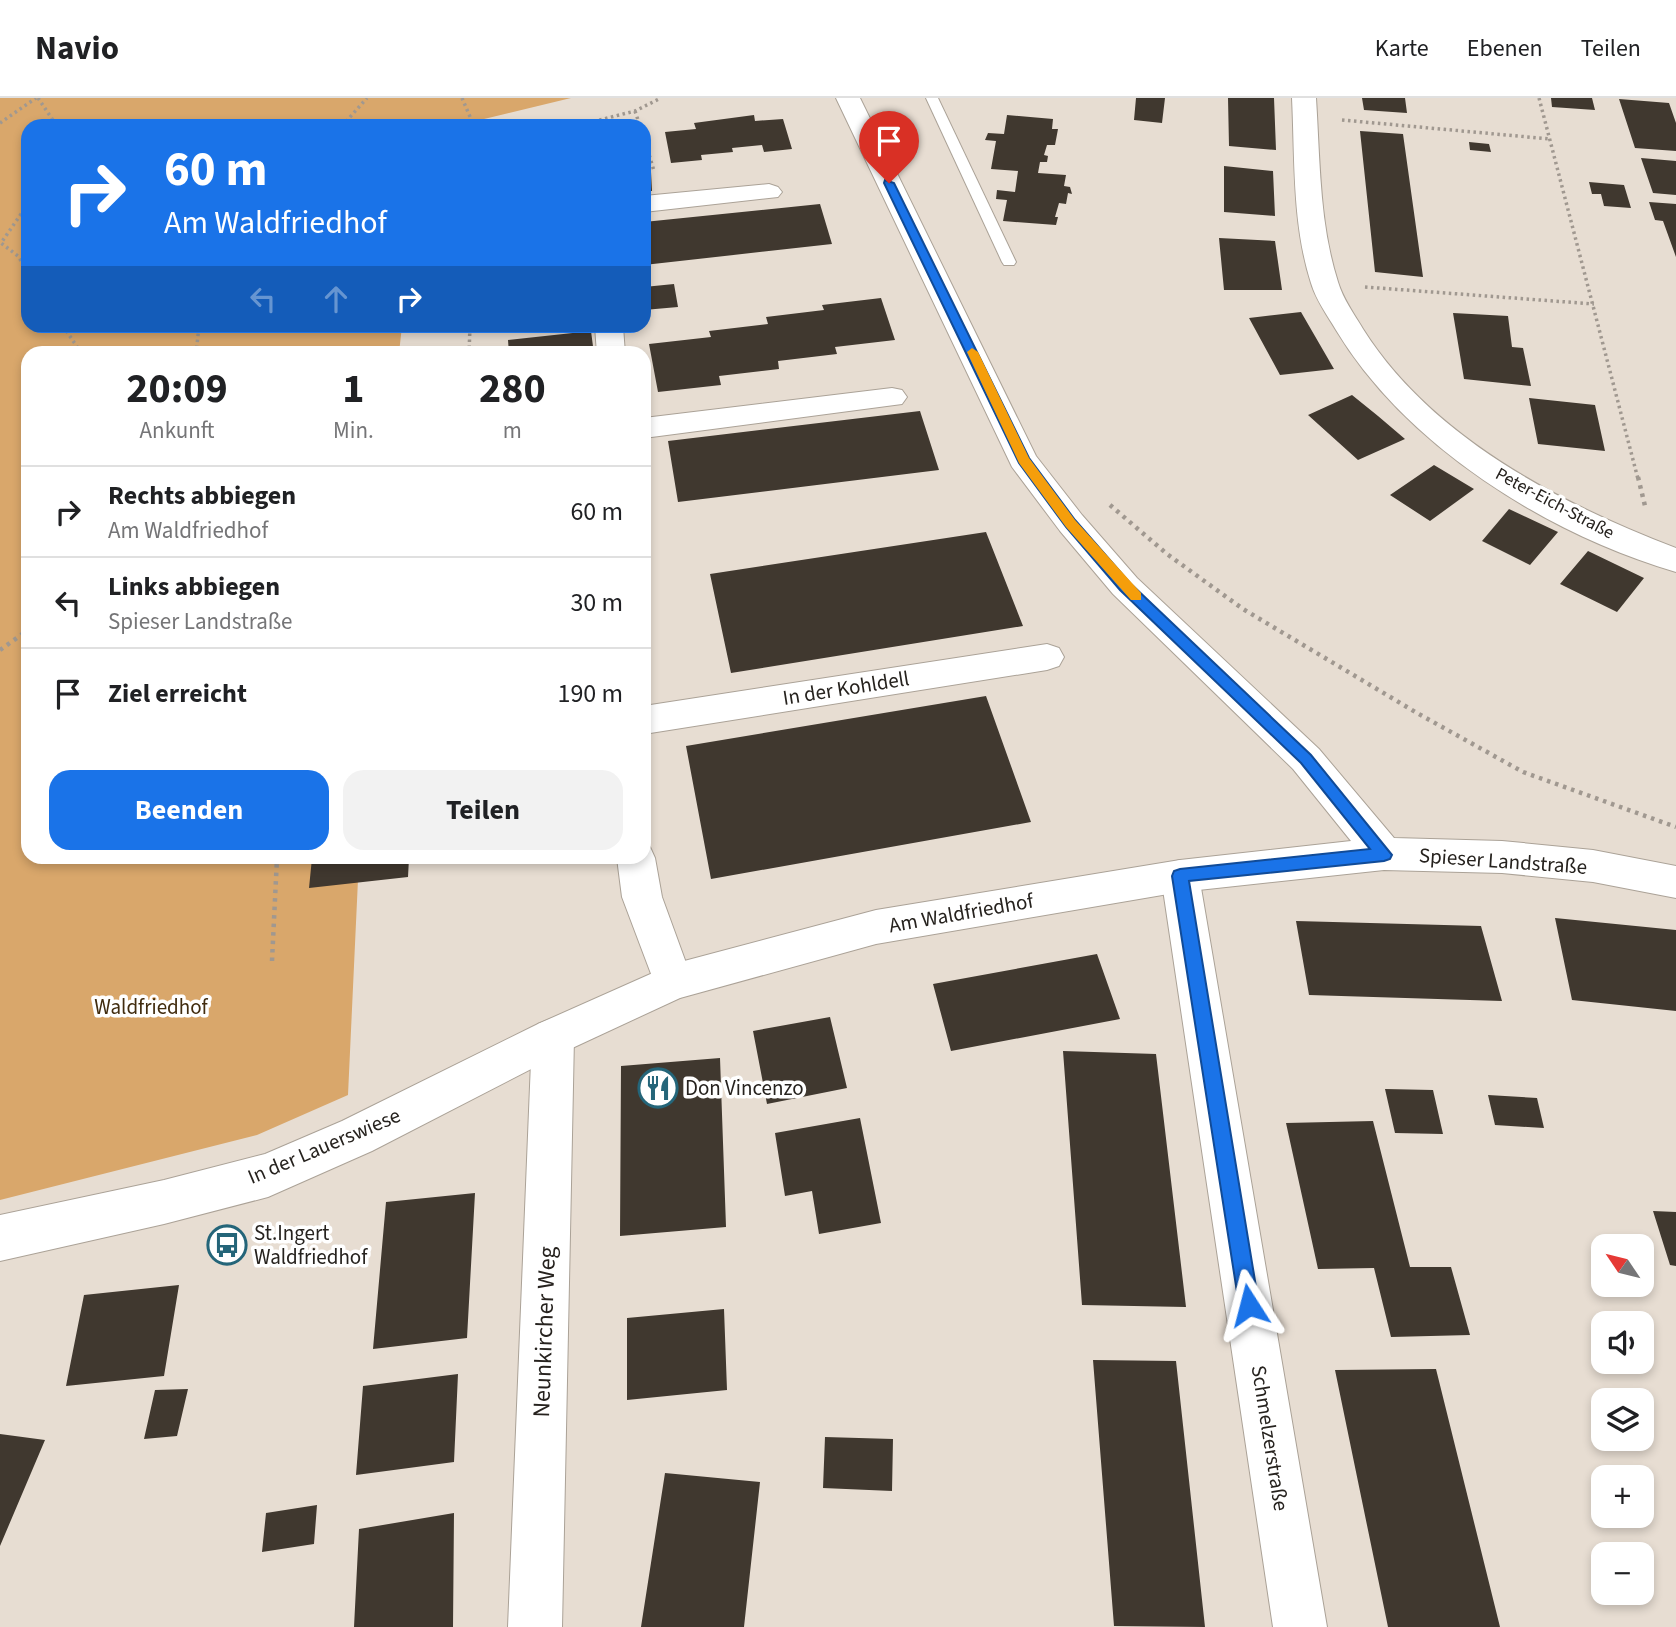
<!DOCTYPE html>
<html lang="de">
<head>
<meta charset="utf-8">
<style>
	body { margin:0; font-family:"Source Sans 3",sans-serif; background:#f2f2f2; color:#202124; height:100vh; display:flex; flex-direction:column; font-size:26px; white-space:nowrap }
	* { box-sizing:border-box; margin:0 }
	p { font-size:23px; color:#757577 }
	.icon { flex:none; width:38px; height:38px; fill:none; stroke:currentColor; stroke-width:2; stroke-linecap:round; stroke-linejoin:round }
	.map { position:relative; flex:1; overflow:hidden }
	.drawer { position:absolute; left:21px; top:248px; width:630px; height:518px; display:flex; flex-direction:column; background:#fff; border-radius:21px; box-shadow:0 4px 10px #0003 }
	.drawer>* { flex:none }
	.hud { position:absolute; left:21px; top:21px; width:630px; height:214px; border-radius:21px; box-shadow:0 4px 10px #0003; background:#1a73e8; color:#fff; overflow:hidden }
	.needle { width:46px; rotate:305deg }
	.fabs { position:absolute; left:1591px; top:1136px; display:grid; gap:14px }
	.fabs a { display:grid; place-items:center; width:63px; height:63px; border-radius:14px; background:#fff; box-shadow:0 4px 10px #0003; font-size:35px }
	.pin { position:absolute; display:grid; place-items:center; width:60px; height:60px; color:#fff; margin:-72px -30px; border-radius:50% 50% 50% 0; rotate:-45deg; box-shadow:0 0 7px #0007 }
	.pin .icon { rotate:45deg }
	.me { position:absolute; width:77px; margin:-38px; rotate:351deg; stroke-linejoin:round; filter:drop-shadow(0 0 5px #0008) }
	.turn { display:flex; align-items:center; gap:24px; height:147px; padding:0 28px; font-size:32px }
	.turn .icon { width:91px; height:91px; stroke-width:2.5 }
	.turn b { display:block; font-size:49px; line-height:60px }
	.lanes { display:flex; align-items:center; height:66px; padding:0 28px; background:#0003; justify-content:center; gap:35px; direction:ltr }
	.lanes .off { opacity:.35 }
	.eta { display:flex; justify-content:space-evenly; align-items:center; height:119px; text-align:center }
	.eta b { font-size:42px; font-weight:700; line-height:49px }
	.primary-button { display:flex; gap:14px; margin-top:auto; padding:14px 28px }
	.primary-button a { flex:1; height:80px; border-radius:21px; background:#1a73e8; color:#fff; font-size:28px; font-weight:700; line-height:80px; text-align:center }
	.primary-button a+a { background:#f2f2f2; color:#202124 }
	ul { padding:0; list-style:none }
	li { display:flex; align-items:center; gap:21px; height:91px; padding:0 28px; border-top:2px solid #e0e0e0 }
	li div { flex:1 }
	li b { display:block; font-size:26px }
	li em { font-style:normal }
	header { display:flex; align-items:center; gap:42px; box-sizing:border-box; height:98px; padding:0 35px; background:#fff; border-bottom:2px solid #e0e0e0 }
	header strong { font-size:33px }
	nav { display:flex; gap:38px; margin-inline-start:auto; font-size:24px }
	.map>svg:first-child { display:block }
</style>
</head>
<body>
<header>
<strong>Navio</strong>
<nav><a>Karte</a><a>Ebenen</a><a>Teilen</a></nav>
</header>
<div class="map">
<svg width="1676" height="1529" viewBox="0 0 1676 1529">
	<rect width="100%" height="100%" fill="#e7ddd2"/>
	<path fill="#d9a76b" d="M0,0H571L455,28H28V228H402L399,255L28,256V760H359L348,997L257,1037L0,1102Z"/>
	<path fill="#40382f" d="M1136,0H1165L1162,25L1134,22Z
		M1228,0H1274L1276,52L1229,48Z
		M1362,0H1405L1407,15L1364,12Z
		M1551,0H1592L1595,12L1552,9Z
		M1619,1L1669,5L1676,25V53L1635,50Z
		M754,17L755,23L783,21L792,51L764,54L762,47L732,50L733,54L701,57L702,62L671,65L665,34L696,31L694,25Z
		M1007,17L1053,21L1052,31H1058L1055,47H1047L1044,57L1048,58L1047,64H1040L1038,75L1066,77L1064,88L1070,89L1072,96L1068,95L1066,106L1059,105L1055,119H1058L1056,127L1003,123L1007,102L996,101L997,92L1015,94L1018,73L991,71L996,43L985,42L988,35L1004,36Z
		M1360,33L1403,36L1423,179L1375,174Z
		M1469,44L1489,46L1491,54L1470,52Z
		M1641,60L1676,63V97L1653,95Z
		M1224,68L1273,73L1275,118L1224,114Z
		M651,74L652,93H644V75Z
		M1589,84L1624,87L1631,110L1604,108L1601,96H1592Z
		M1649,104L1676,106V159L1663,123L1655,122Z
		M820,106L832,146L644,167V124Z
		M1219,140L1275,143L1282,192H1224Z
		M674,186L678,209L644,212V189Z
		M881,200L895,242L835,249L837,256L778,263L779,271L719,278L721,287L658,294L649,246L711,239L709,233L768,226L766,219L824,212L822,207Z
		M1301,214L1334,271L1280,277L1249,220Z
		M1453,215L1508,218L1512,249L1523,250L1531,288L1464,281Z
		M591,233L594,256H509L508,242Z
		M1352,297L1378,318L1405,341L1358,362L1308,317Z
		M1529,300L1595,307L1605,353L1538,346Z
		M920,313L939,372L678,404L668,343Z
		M1434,367L1474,391L1430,423L1390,397Z
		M1509,411L1558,434L1530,467L1482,443Z
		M986,434L1023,528L731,575L710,476Z
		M1588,453L1644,480L1617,514L1560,486Z
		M986,598L1031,724L711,781L686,648Z
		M312,760H409L408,779L309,790Z
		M1555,820L1676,832V913L1572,902Z
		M1296,823L1481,828L1502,903L1309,897Z
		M1097,856L1120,921L951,953L933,886Z
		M830,919L847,990L767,1006L753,933Z
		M1063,953L1156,956L1186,1209L1082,1207Z
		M720,960L726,1129L620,1138L621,968Z
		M1385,991L1433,992L1443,1036L1395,1035Z
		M1488,997L1537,1000L1544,1030L1495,1027Z
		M860,1020L881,1125L819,1136L812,1093L785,1098L775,1035Z
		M1373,1023L1410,1169H1451L1470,1237L1391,1239L1374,1170L1318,1171L1286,1025Z
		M475,1095L467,1240L373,1251L386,1104Z
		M1653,1113L1676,1114V1168L1670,1167Z
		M179,1187L164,1278L66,1288L84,1197Z
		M724,1211L727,1292L627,1302V1220Z
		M1093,1262L1176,1263L1205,1529L1114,1528Z
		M1436,1271L1500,1529H1388L1335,1272Z
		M458,1276L454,1364L356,1377L363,1288Z
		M188,1291L177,1338L144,1341L155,1292Z
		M0,1336L45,1342L0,1448Z
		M825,1339L893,1341L892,1393L823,1390Z
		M665,1375L760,1384L744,1529H641Z
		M317,1407L314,1446L262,1454L266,1415Z
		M454,1415L453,1529H354L359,1431Z"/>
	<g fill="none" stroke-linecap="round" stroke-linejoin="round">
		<g stroke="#aba297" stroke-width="2">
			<path id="lane" d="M926,0H938L1016,164L1014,167H1004L1002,164Z"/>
		</g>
		<g stroke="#aba297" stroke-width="2">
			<path id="street" d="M1292,0H1316C1320,61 1319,125 1338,184C1343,201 1354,216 1363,231C1431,339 1560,406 1676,450V474C1547,436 1406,348 1336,232C1327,217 1316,202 1311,185C1292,126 1295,61 1292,0Z
				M769,86L778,89L782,94L778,99L644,114V98Z
				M595,228H623L625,256H597Z
				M892,290L902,292L907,299L902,306L644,340V320Z
				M1047,546L1059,550L1064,559L1059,568L1047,572L644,636V608Z
				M644,747L650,749L655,760L662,799L693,884L687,897L673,902L659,897L622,799L617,760H644Z
				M1180,762L1194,766L1199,778L1327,1529H1273L1161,778L1166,766Z
				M553,920L568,926L574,939L562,1529H508L532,939L538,926Z"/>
		</g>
		<g stroke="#aba297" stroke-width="2">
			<path id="secondary" d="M836,0H860L1036,358L1082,417L1137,480L1319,651L1394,740L1502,743L1593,752L1676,768V800L1593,784L1502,775L1384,772L1180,794L876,846L680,900L568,952L372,1053L268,1099L164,1126L0,1163V1117L164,1082L265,1056L342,1023L538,926L673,866L876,812L1180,762L1351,743L1293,671L1113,496L1060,433L1012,369Z"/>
		</g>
		<path stroke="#a09890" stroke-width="3.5" stroke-dasharray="2.5 3.5" stroke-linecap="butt" d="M38,0L57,28
			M462,0L474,28
			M1539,0L1638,381
			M635,13L640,28
			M1342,22L1550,41
			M0,25L36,0
			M342,28L367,0
			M576,28L635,13L661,0
			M644,40L654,73
			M28,106L1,145L18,158L28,174
			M1365,189L1594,206
			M63,228L82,256
			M196,256L199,228
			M469,256L470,228"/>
		<path stroke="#a09890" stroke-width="4.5" stroke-dasharray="3.5 5" stroke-linecap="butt" d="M1638,379L1646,412
			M1110,407L1167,456L1243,511L1417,615L1523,674L1676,729
			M0,552L28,532
			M272,863L277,760"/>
		<use href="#lane" fill="#fff" fill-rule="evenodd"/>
		<use href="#street" fill="#fff" fill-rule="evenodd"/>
		<use href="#secondary" fill="#fff" fill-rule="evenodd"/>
	</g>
	<path fill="#1a73e8" stroke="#114b97" stroke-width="2" d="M885,82L894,85L1029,360L1075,422L1130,485L1311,657L1392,757L1390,761L1384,763L1189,783L1259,1207L1256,1214L1249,1217L1242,1214L1239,1207L1172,778L1174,773L1180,771L1370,751L1301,665L1120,492L1066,429L1019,365L884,85Z"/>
	<path fill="#f59e0b" d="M972,250L978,254L1029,360L1075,422L1141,495V502H1131L1066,429L1019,365L967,254Z"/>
	<defs>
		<g id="restaurant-ring" transform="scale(2.0125)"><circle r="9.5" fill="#fff" stroke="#246579" stroke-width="1.5"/><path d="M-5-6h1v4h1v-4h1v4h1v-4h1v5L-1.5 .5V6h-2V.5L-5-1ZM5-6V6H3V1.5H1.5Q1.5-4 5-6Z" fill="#246579"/></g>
		<g id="bus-ring" transform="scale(2.0125)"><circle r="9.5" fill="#fff" stroke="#246579" stroke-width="1.5"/><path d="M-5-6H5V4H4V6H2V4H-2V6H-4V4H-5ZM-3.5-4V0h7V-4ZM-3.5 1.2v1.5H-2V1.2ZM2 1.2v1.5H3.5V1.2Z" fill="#246579"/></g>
	</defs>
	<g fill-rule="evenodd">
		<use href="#restaurant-ring" x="658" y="990"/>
		<use href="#bus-ring" x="227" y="1147"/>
	</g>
	<g text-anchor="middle" stroke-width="7" stroke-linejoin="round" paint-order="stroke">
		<g font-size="18" fill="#26221e" stroke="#fff">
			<text transform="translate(1555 405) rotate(28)" y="6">Peter-Eich-Straße</text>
		</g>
		<g font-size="21" fill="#26221e" stroke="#fff">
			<text transform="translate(846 590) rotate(-9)" y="7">In der Kohldell</text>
			<text transform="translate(1503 763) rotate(4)" y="7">Spieser Landstraße</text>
			<text transform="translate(961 815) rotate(-10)" y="7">Am Waldfriedhof</text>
			<text transform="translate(324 1048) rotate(-23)" y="7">In der Lauerswiese</text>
			<text transform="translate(1270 1340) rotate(81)" y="7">Schmelzerstraße</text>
		</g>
		<g font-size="21" fill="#412c0f" stroke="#fff">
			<text x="151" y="916">Waldfriedhof</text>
		</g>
		<g font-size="21" fill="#26221e" stroke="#fff" text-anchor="start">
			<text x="685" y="997">Don Vincenzo</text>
			<text x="254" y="1142">St.Ingert<tspan x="254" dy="24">Waldfriedhof</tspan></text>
		</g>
		<g font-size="24" fill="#26221e" stroke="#fff">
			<text transform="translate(544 1234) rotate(-88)" y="8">Neunkircher Weg</text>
		</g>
	</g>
</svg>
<div class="fabs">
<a><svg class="needle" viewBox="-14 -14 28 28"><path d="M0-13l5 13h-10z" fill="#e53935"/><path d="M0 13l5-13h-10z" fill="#757577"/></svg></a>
<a><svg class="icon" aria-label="sound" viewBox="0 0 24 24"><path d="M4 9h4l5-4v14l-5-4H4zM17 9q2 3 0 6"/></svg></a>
<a><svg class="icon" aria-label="layers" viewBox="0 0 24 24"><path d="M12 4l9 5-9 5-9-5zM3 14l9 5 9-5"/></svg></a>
<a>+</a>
<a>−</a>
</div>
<div class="pin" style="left:889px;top:85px;background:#d93025"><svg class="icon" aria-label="arrive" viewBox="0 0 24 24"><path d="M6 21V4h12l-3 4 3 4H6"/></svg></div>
<svg class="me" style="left:1249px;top:1207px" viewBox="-20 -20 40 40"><path d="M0-17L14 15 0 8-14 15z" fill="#1a73e8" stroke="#fff" stroke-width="4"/></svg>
<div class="hud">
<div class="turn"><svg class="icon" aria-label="right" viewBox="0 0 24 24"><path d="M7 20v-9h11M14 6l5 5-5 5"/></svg><div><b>60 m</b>Am Waldfriedhof</div></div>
<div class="lanes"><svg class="icon off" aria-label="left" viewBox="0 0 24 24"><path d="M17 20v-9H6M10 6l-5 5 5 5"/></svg><svg class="icon off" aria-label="ahead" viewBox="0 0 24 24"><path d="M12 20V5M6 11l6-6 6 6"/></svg><svg class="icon" aria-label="right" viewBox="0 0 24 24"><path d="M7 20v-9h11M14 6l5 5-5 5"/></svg></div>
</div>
<section class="drawer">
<div class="eta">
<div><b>20:09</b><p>Ankunft</p></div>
<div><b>1</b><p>Min.</p></div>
<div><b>280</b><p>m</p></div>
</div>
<ul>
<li><svg class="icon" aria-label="right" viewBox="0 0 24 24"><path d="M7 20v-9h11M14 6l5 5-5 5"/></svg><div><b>Rechts abbiegen</b><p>Am Waldfriedhof</p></div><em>60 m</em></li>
<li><svg class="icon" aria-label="left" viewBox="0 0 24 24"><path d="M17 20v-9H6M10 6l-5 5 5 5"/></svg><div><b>Links abbiegen</b><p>Spieser Landstraße</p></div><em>30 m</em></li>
<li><svg class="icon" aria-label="arrive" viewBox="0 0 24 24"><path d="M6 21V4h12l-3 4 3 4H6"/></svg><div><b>Ziel erreicht</b></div><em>190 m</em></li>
</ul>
<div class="primary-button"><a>Beenden</a><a>Teilen</a></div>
</section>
</div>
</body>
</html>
